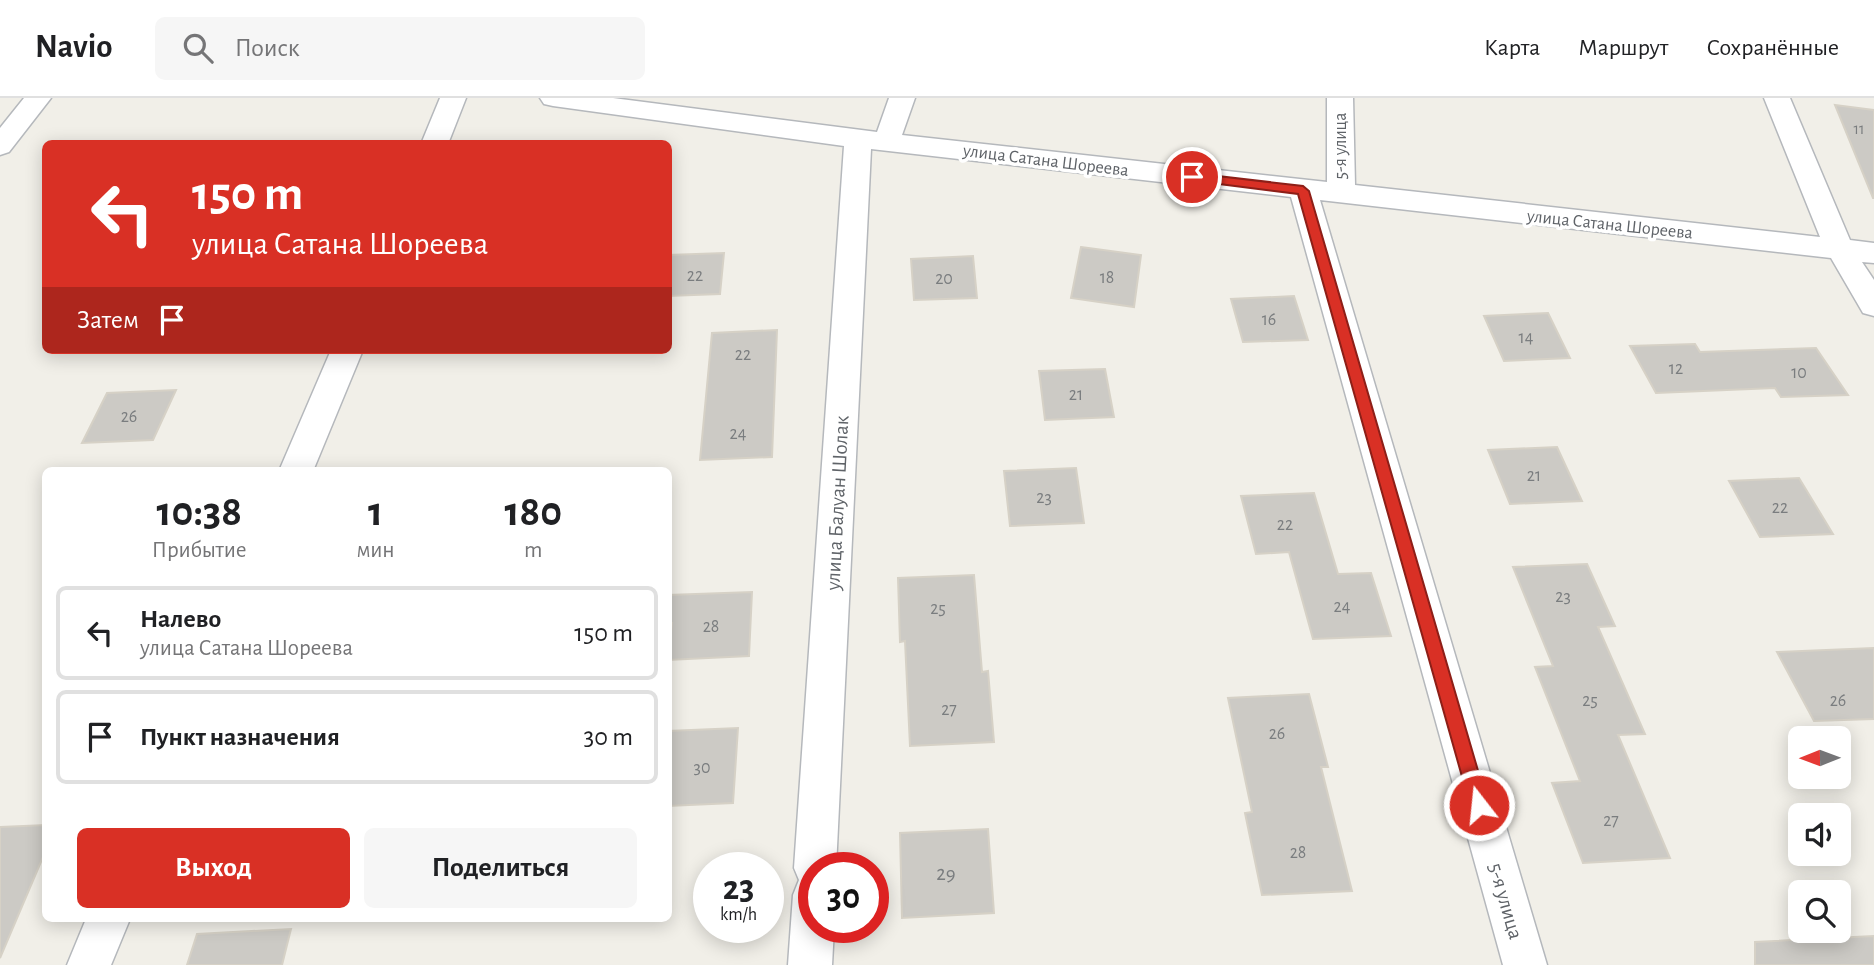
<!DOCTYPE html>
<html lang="ru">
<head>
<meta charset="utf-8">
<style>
	body { margin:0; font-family:"Alegreya Sans",sans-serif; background:#f6f6f6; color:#202124; height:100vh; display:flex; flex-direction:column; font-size:26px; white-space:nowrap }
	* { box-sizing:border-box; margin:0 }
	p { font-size:23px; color:#757577 }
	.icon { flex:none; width:38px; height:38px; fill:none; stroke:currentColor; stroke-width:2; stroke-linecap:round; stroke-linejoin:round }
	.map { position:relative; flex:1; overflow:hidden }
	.side { position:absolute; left:42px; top:369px; width:630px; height:455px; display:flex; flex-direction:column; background:#fff; border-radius:10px; box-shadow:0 4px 18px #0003 }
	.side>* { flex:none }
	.banner { position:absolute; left:42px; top:42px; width:630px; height:214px; border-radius:10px; box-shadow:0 4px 18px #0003; background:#d93025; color:#fff; overflow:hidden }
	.needle { width:46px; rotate:269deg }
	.tools { position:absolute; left:1788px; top:628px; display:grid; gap:14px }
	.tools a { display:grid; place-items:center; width:63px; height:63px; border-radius:10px; background:#fff; box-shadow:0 4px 18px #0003; font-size:35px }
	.speed { position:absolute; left:693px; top:754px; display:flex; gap:14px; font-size:35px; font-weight:700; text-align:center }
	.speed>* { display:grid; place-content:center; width:91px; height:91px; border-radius:50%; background:#fff; box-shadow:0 4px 18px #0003; line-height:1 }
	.speed small { font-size:18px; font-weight:400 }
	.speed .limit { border:10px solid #d22; background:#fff; color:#111 }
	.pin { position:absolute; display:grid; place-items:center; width:60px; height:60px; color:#fff; margin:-30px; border:4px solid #fff; border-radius:50%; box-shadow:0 2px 7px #0007 }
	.me { position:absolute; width:77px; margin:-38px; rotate:344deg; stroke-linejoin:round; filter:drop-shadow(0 0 5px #0008) }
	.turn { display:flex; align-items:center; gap:24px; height:147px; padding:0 35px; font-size:32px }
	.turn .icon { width:91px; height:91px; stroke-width:2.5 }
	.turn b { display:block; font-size:49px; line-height:60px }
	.then { display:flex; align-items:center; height:66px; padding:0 35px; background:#0003; gap:14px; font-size:26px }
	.eta { display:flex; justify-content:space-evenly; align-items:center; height:119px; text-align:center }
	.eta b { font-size:42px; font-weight:600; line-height:49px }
	.button { display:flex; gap:14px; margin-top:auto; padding:14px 35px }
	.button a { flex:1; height:80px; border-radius:10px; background:#d93025; color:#fff; font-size:28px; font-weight:600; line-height:80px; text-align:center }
	.button a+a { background:#f6f6f6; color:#202124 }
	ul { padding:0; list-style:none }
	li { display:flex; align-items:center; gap:21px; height:94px; margin:0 14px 10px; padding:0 21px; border:4px solid #e0e0e0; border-radius:10px }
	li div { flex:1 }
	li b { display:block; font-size:26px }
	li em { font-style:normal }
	header { display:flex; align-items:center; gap:42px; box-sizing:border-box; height:98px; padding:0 35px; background:#fff; border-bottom:2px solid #e0e0e0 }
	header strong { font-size:33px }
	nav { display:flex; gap:38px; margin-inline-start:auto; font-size:24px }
	.search { width:490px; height:63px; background:#f6f6f6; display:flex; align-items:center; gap:18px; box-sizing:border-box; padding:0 24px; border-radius:10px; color:#757577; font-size:26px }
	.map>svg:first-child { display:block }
</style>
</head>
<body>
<header>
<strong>Navio</strong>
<div class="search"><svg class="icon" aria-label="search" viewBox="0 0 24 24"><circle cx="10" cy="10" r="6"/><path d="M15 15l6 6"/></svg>Поиск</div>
<nav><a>Карта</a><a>Маршрут</a><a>Сохранённые</a></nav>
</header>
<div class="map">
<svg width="1874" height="867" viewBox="0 0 1874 867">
	<rect width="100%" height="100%" fill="#f1efe8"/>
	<path fill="#cccac5" stroke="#d6d1c6" stroke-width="2" d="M1835,7L1874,12V100H1873Z
		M1081,149L1141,157L1134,209L1071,200Z
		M724,155L720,196L668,198V157Z
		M973,158L977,200L914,202L911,161Z
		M1294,198L1308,242L1243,244L1231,201Z
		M1548,215L1570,260L1504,263L1484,218Z
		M777,232L772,359L700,362L712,235Z
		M1695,246L1700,254L1816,250L1848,297L1781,299L1775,290L1656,295L1630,248Z
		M1105,271L1114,319L1045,322L1039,273Z
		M176,292L153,342L82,345L107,295Z
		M1557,349L1582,403L1510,406L1488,352Z
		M1076,370L1084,425L1010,428L1004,373Z
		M1799,380L1833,436L1760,439L1729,383Z
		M1314,395L1338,476L1371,475L1391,538L1313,541L1289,454L1256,456L1241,398Z
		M1587,466L1615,528L1598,529L1645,636L1618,637L1670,760L1583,765L1552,685L1580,683L1535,569L1553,568L1513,469Z
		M974,477L982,574L988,573L994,644L910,648L905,543L900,544L898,480Z
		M752,494L749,558L668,562L672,525H668V497Z
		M1874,550V621L1814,623L1777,554Z
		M1309,596L1328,669H1321L1352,793L1262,797L1245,715L1252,714L1228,600Z
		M738,630L733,705L668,708V633Z
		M46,727V752L0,860V729Z
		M988,731L994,815L902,820L900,735Z
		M291,831L282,867H187L197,836Z
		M1874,838V867H1755V844Z"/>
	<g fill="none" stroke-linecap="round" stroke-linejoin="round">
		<g stroke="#b5b8bc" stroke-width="3">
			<path id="minor" d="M24,0H51L9,54L0,57V30Z
				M440,0H466L448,46H421Z
				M540,0H613L877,34L889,0H915L902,37L1327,84V0H1353L1355,87L1820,139L1764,0H1790L1850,142L1874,145V165L1862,164L1874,182V218L1863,215L1831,160L1320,102L1547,867H1503L1291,99L871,51L836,770H814V830H834L832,867H788L793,797L799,782L794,770L844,48L553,8L544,6Z
				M331,252H363L313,373H279Z
				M86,821H130L111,867H67Z"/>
		</g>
		<use href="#minor" fill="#fff" fill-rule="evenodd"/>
	</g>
	<path fill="#d93025" stroke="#8d1f18" stroke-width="2" d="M1192,75L1303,88L1309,93L1488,707L1485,713L1479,716L1472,713L1470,707L1298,96L1188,82L1186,79Z"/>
	<g text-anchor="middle" stroke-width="7" stroke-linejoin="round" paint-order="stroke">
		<g font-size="16" fill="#7a7d7f">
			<text x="1859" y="36">11</text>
		</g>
		<g font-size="18" fill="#5f6368" stroke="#fff">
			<text transform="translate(1340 48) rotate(-90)" y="6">5-я улица</text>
			<text transform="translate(1046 62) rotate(7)" y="6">улица Сатана Шореева</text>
			<text transform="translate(1610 126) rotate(6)" y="6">улица Сатана Шореева</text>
		</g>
		<g font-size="18" fill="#7a7d7f">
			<text x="695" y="183">22</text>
			<text x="1107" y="185">18</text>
			<text x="944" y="186">20</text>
			<text x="1269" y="227">16</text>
			<text x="1526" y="245">14</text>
			<text x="743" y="262">22</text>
			<text x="1676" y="276">12</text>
			<text x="1799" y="280">10</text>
			<text x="1076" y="302">21</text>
			<text x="129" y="324">26</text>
			<text x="738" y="341">24</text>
			<text x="1534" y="383">21</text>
			<text x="1044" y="405">23</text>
			<text x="1780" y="415">22</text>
			<text x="1285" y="432">22</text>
			<text x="1563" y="504">23</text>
			<text x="1342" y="514">24</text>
			<text x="938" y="516">25</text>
			<text x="711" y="534">28</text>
			<text x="1590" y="608">25</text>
			<text x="1838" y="608">26</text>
			<text x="949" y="617">27</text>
			<text x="1277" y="641">26</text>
			<text x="702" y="675">30</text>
			<text x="1611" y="728">27</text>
			<text x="1298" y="760">28</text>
		</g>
		<g font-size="21" fill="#5f6368" stroke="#fff">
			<text transform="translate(837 405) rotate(-87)" y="7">улица Балуан Шолак</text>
			<text transform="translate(1506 803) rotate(74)" y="7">5-я улица</text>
		</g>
		<g font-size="21" fill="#7a7d7f">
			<text x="946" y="782">29</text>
		</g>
	</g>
</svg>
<div class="tools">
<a><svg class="needle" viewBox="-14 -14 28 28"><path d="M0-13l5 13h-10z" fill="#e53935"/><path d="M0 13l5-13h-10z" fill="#757577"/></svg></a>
<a><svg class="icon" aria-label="sound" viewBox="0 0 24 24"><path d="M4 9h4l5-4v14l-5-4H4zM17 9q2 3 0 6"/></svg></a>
<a><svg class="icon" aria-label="search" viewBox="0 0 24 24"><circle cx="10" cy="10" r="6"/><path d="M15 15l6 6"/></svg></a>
</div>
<div class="speed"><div>23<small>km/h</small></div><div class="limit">30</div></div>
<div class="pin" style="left:1192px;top:79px;background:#d93025"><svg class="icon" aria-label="arrive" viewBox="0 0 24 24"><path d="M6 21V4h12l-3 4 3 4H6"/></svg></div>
<svg class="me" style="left:1479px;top:707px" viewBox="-20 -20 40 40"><circle r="17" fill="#d93025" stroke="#fff" stroke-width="3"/><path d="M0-11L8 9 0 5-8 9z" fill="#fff"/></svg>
<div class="banner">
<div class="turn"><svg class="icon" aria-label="left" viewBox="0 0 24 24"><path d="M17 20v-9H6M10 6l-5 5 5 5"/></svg><div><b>150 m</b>улица Сатана Шореева</div></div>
<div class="then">Затем<svg class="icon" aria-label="arrive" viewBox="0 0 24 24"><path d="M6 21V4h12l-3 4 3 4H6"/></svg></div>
</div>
<section class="side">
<div class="eta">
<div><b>10:38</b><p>Прибытие</p></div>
<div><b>1</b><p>мин</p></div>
<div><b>180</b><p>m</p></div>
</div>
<ul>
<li><svg class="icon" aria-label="left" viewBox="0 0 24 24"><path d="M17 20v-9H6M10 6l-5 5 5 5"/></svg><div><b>Налево</b><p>улица Сатана Шореева</p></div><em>150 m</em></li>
<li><svg class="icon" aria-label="arrive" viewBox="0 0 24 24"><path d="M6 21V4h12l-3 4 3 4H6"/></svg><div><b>Пункт назначения</b></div><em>30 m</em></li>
</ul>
<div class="button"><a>Выход</a><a>Поделиться</a></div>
</section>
</div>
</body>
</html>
